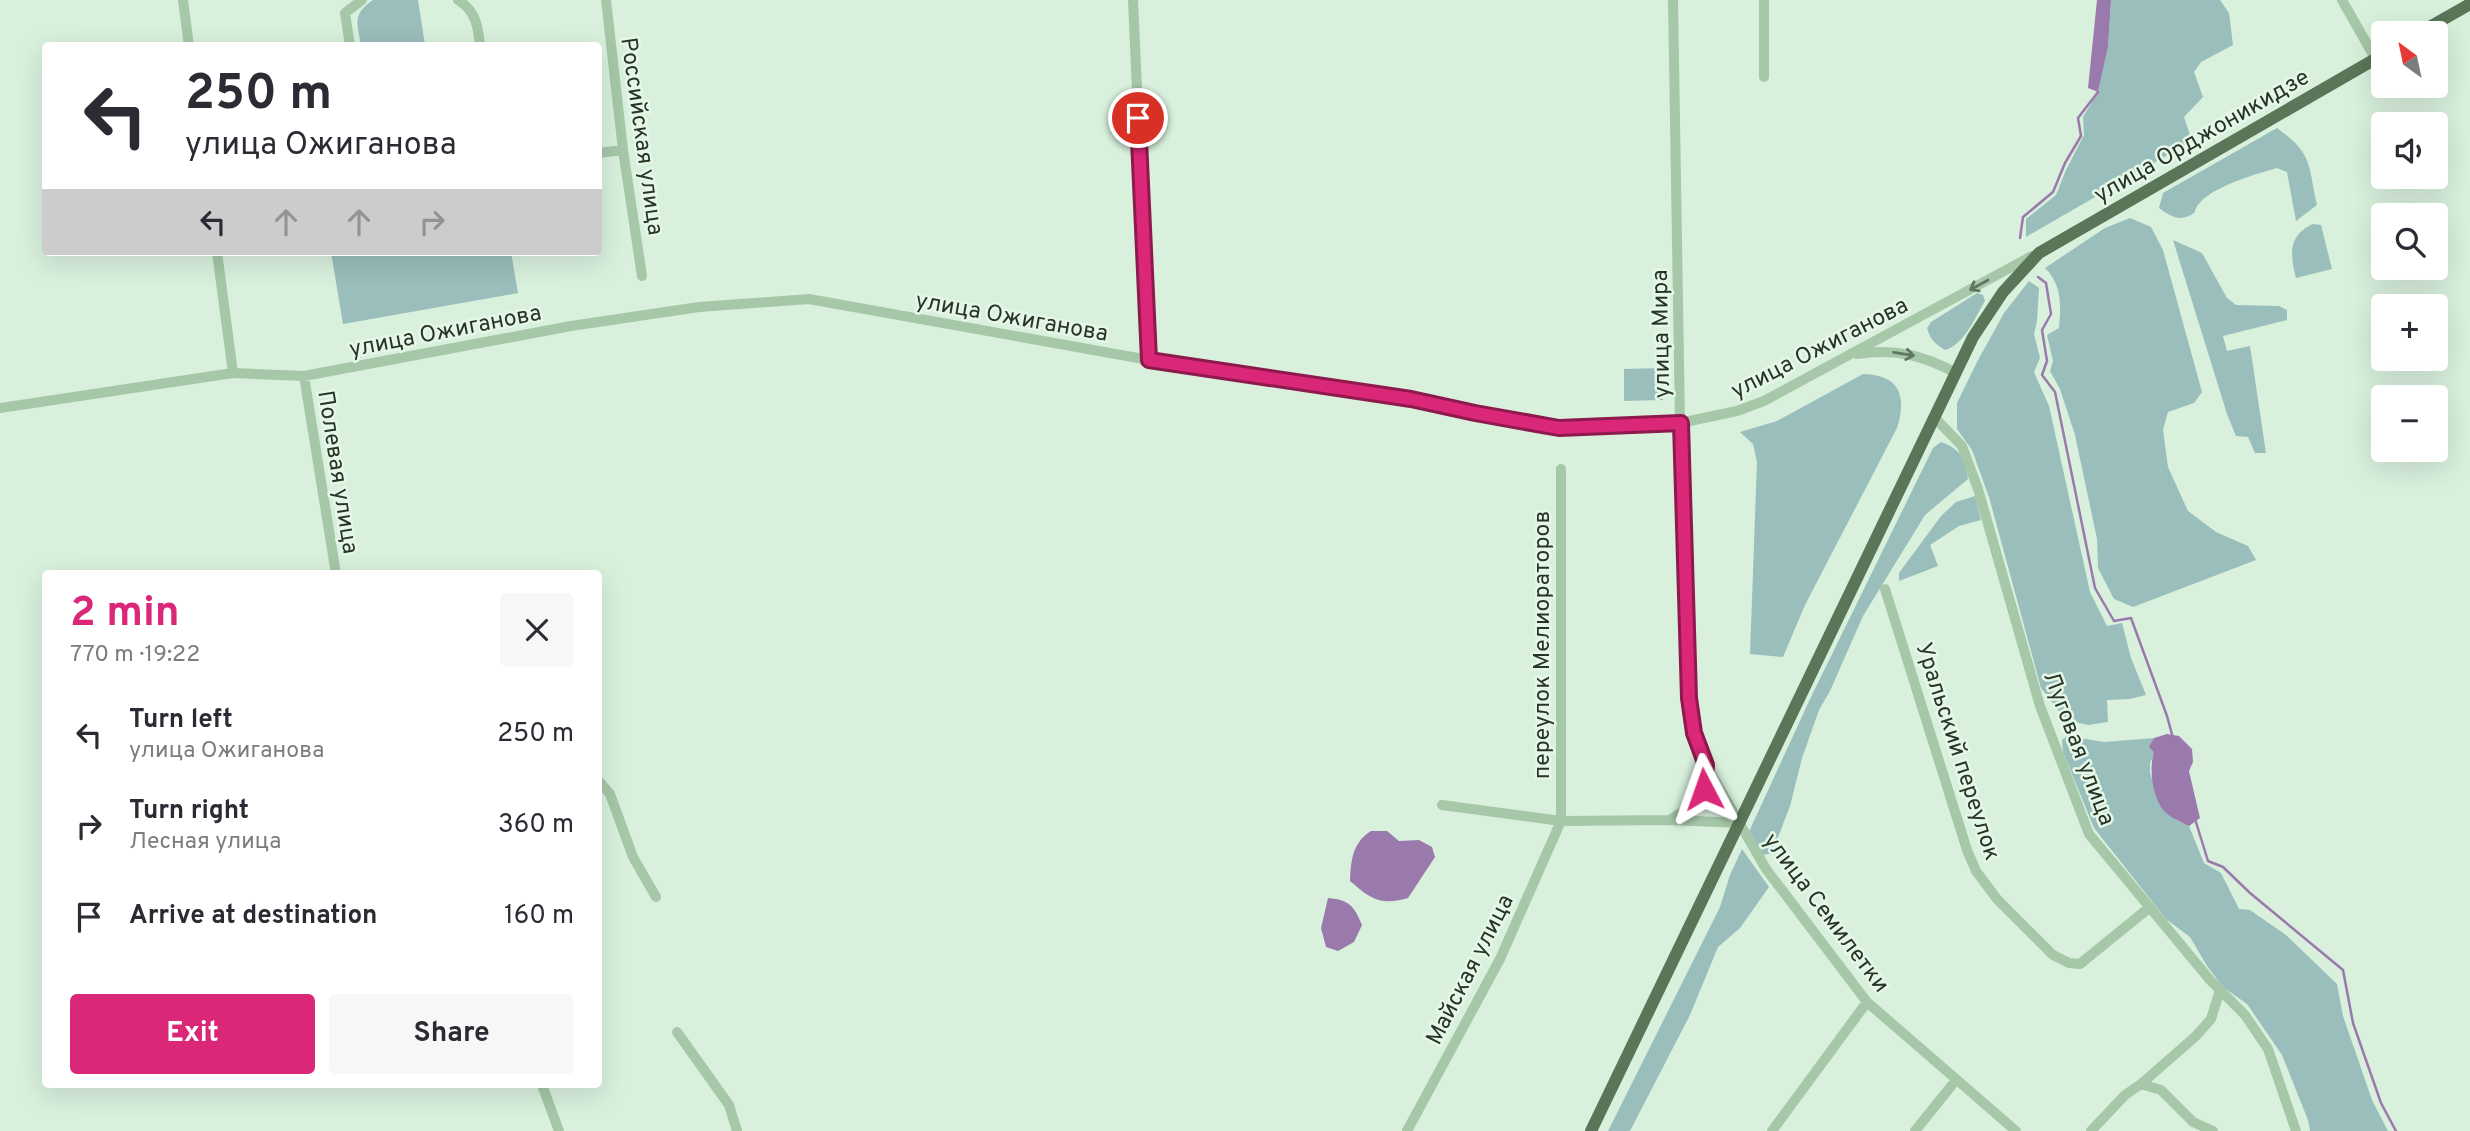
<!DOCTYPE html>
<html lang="en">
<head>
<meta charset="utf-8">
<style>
	body { margin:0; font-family:Overpass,sans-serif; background:#f7f7f7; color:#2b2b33; height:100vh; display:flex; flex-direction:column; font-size:26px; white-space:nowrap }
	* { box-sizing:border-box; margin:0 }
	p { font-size:23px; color:#7c7c81 }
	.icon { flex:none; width:38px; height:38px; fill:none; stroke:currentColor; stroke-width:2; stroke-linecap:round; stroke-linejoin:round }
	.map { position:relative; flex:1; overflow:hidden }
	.side { position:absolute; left:42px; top:570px; width:560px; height:518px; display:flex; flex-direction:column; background:#fff; border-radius:7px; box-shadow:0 7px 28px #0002 }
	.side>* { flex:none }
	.top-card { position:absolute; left:42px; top:42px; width:560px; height:214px; border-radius:7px; box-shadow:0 7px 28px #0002; background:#fff; color:#2b2b33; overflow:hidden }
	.needle { width:46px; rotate:327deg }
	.controls { position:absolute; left:2371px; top:21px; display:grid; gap:14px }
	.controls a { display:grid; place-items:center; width:77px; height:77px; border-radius:7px; background:#fff; box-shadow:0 7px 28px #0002; font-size:35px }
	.pin { position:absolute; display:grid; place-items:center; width:60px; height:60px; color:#fff; margin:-30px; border:4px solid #fff; border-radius:50%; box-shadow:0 2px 7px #0007 }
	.me { position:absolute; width:77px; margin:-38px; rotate:356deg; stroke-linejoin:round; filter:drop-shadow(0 0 5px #0008) }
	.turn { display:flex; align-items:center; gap:24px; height:147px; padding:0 28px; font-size:32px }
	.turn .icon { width:91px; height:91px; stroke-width:2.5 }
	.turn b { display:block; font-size:49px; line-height:60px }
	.lanes { display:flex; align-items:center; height:66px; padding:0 28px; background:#0003; justify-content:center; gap:35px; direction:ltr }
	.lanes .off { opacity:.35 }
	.round { display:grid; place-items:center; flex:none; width:74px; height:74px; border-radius:7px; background:#f7f7f7 }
	.head { display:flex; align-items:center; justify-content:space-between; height:119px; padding:0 28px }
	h1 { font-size:42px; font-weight:700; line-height:52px; color:#db2777 }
	.primary-button { display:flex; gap:14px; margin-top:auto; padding:14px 28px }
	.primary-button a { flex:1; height:80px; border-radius:7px; background:#db2777; color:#fff; font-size:28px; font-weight:700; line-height:80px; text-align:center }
	.primary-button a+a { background:#f7f7f7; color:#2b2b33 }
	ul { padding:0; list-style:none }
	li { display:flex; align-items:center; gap:21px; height:91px; padding:0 28px }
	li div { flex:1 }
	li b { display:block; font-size:26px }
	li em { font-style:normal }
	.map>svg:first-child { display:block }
</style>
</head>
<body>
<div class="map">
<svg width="2470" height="1131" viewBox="0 0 2470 1131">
	<rect width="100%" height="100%" fill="#d9f0dd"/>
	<path fill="#9abebc" d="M373,0H418L425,45H361C357,24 352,14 373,0Z
		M2111,0H2220L2229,13L2233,45L2201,62L2194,72L2203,97L2184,117L2192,141L2026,237V219L2056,195L2066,170L2084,135L2083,117L2098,92L2108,47Z
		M2277,128C2313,154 2308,164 2317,205L2296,221L2287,172L2277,168C2256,174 2199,190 2195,212C2182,223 2171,217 2159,208L2163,193Z
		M2130,218L2151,227L2163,250L2202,392L2194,403L2168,412L2163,430L2168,467L2188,511L2216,532L2248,546L2256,560L2133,607L2114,599L2098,568L2097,539L2075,435L2060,389L2050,371L2053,361L2047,335L2059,328C2061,305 2062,285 2045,268L2105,228Z
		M2313,224L2321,225L2332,269L2296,278C2290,255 2288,235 2313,224Z
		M2173,240L2202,253L2227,298L2236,305L2279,306L2287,310V320L2223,336L2227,351L2250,346L2266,453H2255L2248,437L2236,436L2227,414Z
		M331,252H511L518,293L343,324Z
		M2029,281L2039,288L2037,321L2034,334L2040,358L2034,372L2049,406L2090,592L2107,626L2122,623L2131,658L2146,695L2130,699L2107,700L2108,722L2088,725L2066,720L2041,688L1989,497L1972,450L1957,429V403L1977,362L2004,313Z
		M1977,293L1983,295L1985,301C1974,319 1965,344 1945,350C1935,344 1930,339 1927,328L1931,322Z
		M1662,368L1663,400L1624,401V369Z
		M1863,374C1900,375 1907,396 1897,428L1805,605L1783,657L1750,654L1757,462L1753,444L1740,432L1777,421Z
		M1941,442C1961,449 1965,459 1968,479L1925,515L1863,616L1830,691L1819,710L1802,758L1790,806L1772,853L1764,855L1747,836L1810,699L1933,448Z
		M1975,496L1981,520L1959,526L1930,545L1938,566L1899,581V573L1941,516L1956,502Z
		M2067,736L2104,742L2154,738L2150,747L2155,752L2150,763V773L2155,787L2176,820L2189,826L2204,863L2221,873L2239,909L2250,910L2286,935L2337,984L2343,1016L2372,1100L2388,1131H2310L2308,1120L2282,1055L2247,1004L2223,987L2207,966L2190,937L2166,919L2094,828L2063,752L2062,740Z
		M1742,849L1769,887L1740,928L1718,947L1690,1015L1630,1131H1608L1720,907L1730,875Z"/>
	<path fill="#9a7aac" d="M2097,0H2111L2108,47L2098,92L2088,88Z
		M2167,734L2179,736L2192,749L2193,762L2189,771L2200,818L2189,826C2180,822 2167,816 2161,807C2152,793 2149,767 2154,752L2149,747L2154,738Z
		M1371,831H1387L1399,841L1419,840L1432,847L1435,857L1408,898C1380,906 1371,899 1350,881C1351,861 1352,843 1371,831Z
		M1328,898C1350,900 1354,906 1362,925L1354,942L1338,951L1326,947L1321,928Z"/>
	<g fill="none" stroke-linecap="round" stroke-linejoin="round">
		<path stroke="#9a7aac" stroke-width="2.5" d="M2020,238L2023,217L2053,192L2065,163L2081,136L2078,118L2098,92
			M2038,277L2046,283L2051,314L2042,330L2047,361L2042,375L2055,392L2095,588L2114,621L2131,618L2167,716L2173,738
			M2195,819L2208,861L2223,867L2250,893L2343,970L2353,1023L2381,1103L2396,1131"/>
		<path stroke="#a6c7a8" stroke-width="10" d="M183,0L189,46
			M458,0C476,11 478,26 480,46
			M606,0L623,150L642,276
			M1133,0L1149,360
			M1673,0L1680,423L1689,698C1693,722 1697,743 1706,765L1766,869L1867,1002L2016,1131
			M2342,0L2375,58
			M350,46L345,13L362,0
			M1764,77V0
			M598,153L623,150
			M217,252L233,373
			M1857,354C1894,348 1923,355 1956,373
			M304,376L336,574
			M0,408L233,373L304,376L571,326L699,307L809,299L1149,360L1411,399L1475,413L1559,428L1680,423L1737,411L1764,401L2032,256
			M1934,417L1962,446L1978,489L2040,706L2089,834L2210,980L2245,1015L2268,1049L2296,1131
			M1885,589L1967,850L1976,871L1997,899L2053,955L2069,963L2080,964L2150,907
			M598,780L610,794L633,857L656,897
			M1442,805L1561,821L1671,820L1739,823
			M1671,819C1699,801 1703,800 1706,766
			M677,1032L729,1105L737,1131
			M2141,1084L2161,1090L2193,1122L2213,1131
			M542,1085L559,1131
			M1407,1131L1500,959L1561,821V469
			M1772,1131L1867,1002
			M1915,1131L1956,1080
			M2091,1131L2125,1095L2141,1084L2196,1036L2211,1019L2220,990"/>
		<path stroke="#5a7558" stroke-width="12" d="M2419,33L2470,4
			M1591,1131L1973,337L2003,292L2039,253L2384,54"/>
	</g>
	<defs><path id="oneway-shaft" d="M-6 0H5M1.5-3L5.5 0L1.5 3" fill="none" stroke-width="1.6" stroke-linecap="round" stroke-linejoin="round" transform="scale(1.75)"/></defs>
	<g stroke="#617661">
		<use href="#oneway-shaft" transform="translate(1979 285) rotate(151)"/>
		<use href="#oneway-shaft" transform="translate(1904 354) rotate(9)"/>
	</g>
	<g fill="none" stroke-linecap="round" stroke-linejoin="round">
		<g stroke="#8e194d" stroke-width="18">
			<path id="route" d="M1138,118L1149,360L1411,399L1475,413L1559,428L1681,423L1689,698L1694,733L1706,765L1704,789"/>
		</g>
		<use href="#route" stroke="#db2777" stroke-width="12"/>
	</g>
	<g text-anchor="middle" stroke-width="5" stroke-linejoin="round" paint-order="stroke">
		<g font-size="23" fill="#283427" stroke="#e5f8e8">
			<text transform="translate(2201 135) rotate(-30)" y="8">улица Орджоникидзе</text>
			<text transform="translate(643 136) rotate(82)" y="8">Российская улица</text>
			<text transform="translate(1012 316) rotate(10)" y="8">улица Ожиганова</text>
			<text transform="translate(445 330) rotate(-11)" y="8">улица Ожиганова</text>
			<text transform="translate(1660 334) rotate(-91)" y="8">улица Мира</text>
			<text transform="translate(1819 347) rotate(-27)" y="8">улица Ожиганова</text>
			<text transform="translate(339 472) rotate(81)" y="8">Полевая улица</text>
			<text transform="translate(1541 645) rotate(-90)" y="8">переулок Мелиораторов</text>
			<text transform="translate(2080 748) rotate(69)" y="8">Луговая улица</text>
			<text transform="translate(1959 751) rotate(72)" y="8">Уральский переулок</text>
			<text transform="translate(1827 912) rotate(53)" y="8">улица Семилетки</text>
			<text transform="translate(1469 969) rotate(-63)" y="8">Майская улица</text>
		</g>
	</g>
</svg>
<div class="controls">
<a><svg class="needle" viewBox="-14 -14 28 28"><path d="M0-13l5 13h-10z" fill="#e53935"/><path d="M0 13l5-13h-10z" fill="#7c7c81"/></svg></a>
<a><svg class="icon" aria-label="sound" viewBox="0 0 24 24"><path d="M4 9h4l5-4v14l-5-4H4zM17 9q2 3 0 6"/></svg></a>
<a><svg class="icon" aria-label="search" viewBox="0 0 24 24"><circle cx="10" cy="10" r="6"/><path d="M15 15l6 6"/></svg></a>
<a>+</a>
<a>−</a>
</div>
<div class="pin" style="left:1138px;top:118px;background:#d93025"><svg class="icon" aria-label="arrive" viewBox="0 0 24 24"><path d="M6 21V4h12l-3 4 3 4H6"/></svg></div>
<svg class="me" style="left:1704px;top:789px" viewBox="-20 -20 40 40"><path d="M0-17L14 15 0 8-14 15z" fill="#db2777" stroke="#fff" stroke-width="4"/></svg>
<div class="top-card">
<div class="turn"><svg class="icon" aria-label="left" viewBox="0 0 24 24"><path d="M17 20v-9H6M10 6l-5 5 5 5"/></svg><div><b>250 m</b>улица Ожиганова</div></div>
<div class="lanes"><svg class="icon" aria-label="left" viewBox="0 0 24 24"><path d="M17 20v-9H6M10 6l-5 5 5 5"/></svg><svg class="icon off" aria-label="ahead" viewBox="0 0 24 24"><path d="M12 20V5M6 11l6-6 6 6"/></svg><svg class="icon off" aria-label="ahead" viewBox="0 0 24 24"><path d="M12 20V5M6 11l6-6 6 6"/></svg><svg class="icon off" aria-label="right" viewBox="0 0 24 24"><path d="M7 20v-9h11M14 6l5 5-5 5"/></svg></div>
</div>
<section class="side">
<div class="head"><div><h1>2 min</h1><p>770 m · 19:22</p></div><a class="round"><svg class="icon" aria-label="close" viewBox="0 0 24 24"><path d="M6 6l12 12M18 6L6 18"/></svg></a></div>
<ul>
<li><svg class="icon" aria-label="left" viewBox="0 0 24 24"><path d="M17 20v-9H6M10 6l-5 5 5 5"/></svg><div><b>Turn left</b><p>улица Ожиганова</p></div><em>250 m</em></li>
<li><svg class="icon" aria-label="right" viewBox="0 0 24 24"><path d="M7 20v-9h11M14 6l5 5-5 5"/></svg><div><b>Turn right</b><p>Лесная улица</p></div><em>360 m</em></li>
<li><svg class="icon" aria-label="arrive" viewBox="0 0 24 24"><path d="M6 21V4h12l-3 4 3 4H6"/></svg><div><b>Arrive at destination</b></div><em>160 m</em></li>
</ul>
<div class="primary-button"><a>Exit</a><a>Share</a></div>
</section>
</div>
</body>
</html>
